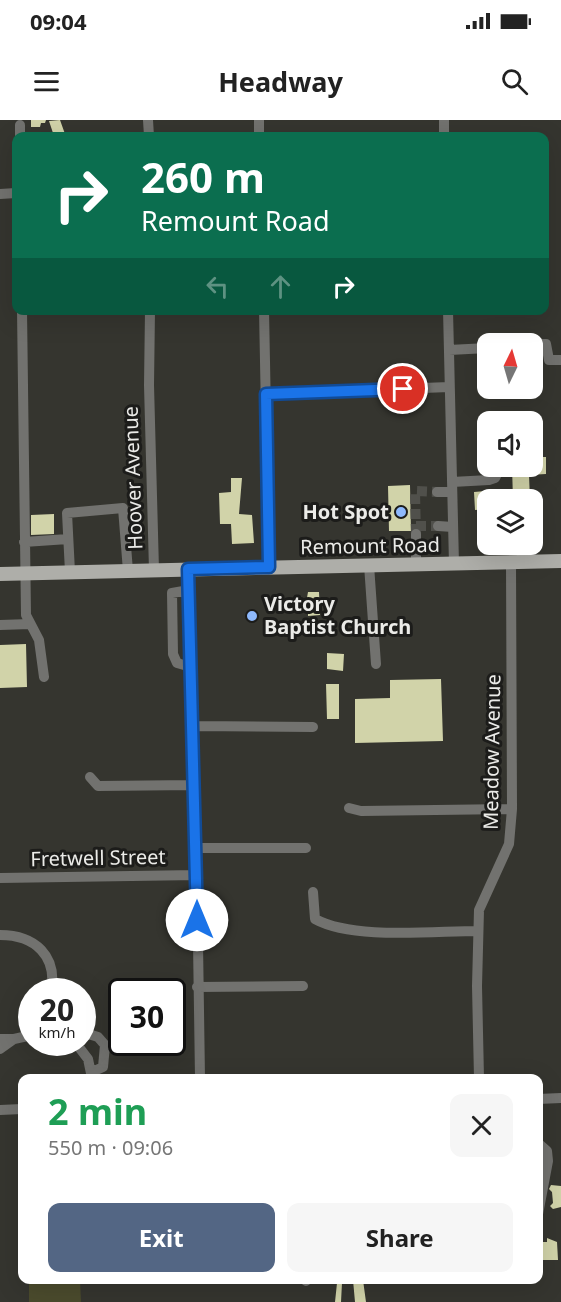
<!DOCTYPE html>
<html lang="en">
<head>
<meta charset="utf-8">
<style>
	body { margin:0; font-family:"Noto Sans",sans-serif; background:#f6f6f6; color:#222; height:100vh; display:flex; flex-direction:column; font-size:22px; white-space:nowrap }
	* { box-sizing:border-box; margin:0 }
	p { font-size:20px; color:#767676 }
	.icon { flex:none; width:33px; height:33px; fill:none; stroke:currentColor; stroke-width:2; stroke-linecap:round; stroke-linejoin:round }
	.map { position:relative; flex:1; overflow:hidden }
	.panel { position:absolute; left:18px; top:954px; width:525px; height:210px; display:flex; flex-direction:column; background:#fff; border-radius:12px; box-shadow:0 6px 24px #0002 }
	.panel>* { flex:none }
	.hud { position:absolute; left:12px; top:12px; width:537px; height:183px; border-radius:12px; box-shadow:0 6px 24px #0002; background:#0b6e4f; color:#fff; overflow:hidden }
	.needle { width:39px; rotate:5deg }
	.fabs { position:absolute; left:477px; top:213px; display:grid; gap:12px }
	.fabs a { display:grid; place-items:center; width:66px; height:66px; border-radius:12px; background:#fff; box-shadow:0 6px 24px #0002; font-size:30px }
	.speed { position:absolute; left:18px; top:858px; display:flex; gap:12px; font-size:30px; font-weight:700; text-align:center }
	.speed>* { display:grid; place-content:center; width:78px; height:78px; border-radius:50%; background:#fff; box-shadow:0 6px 24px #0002; line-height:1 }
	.speed small { font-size:15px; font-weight:400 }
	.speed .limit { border:3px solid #111; border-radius:9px; background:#fff; color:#111 }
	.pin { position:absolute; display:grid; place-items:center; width:51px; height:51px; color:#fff; margin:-26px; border:3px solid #fff; border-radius:50%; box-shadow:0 2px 6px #0007 }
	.me { position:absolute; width:66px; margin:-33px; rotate:0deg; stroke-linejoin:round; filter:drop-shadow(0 0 4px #0008) }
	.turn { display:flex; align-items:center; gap:21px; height:126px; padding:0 30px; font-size:27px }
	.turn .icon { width:78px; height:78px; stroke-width:2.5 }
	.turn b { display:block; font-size:42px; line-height:51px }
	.lanes { display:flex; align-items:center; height:57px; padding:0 30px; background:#0003; justify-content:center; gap:30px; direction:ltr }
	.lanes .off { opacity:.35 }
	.round { display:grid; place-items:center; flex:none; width:63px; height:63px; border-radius:12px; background:#f6f6f6 }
	.head { display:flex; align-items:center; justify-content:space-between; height:102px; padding:0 30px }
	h1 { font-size:36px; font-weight:700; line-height:45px; color:#1e9e55 }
	.cta { display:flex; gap:12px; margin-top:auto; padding:12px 30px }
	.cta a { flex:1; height:69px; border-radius:12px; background:#536684; color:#fff; font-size:24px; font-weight:700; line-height:69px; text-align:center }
	.cta a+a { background:#f6f6f6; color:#222 }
	.status { display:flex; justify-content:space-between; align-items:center; height:42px; padding:0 30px; background:#fff; direction:ltr }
	.status svg { height:16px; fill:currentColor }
	header { display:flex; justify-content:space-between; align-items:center; height:78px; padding:0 30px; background:#fff; font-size:27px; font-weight:700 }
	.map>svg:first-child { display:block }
</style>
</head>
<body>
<div class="status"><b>09:04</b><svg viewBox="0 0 49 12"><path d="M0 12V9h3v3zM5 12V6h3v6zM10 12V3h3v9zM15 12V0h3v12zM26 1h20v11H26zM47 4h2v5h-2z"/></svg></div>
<header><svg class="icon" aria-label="menu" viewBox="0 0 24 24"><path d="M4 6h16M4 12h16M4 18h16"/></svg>Headway<svg class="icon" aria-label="search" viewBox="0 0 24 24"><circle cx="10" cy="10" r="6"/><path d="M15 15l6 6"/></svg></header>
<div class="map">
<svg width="561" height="1182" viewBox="0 0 561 1182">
	<rect width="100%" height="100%" fill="#35352f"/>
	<path fill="#4b4b2d" d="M29,1160H80L81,1182H29Z"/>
	<path fill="#d1d3a9" d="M31,0H46L45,3H41L40,7H31Z
		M60,0L65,14L54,16L49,1Z
		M532,337H546V354L529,355L530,380H513L512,346H532Z
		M231,358H242L239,394L252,395L254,423L232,424L231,404H220L219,373L231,372Z
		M410,365L411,411H389L388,366Z
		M497,370L498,380H488V389L475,390L474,372Z
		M54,394V414L31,415V395Z
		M308,472H319L320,495L308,496V488L305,489Z
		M26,524L27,567L0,568V525Z
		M327,533L344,534L343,551L327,549Z
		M441,559L443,621L355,623V579L390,578V560Z
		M326,564H339V599H327Z
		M551,1065L561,1066V1087L553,1089L550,1086L553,1083L552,1072L549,1069Z
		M547,1118L557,1122L558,1140H541V1122H547Z
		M353,1160H363L366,1182H355Z
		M337,1163H342L341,1182H335Z"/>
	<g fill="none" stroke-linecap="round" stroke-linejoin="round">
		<path stroke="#50504b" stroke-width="10" stroke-dasharray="10 5" stroke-linecap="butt" d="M416,406H438
			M416,414L415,371L437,372"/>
		<path stroke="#72726f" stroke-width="10" d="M148,0L149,16
			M259,0V16
			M444,0V16
			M20,5V16
			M0,74L16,73
			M22,190L26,495L39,520L44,557
			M150,190L149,265L154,450
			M264,190L269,447
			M448,190L454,444
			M532,224H546L549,240H561
			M449,230L488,228
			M266,274L449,267
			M532,308L535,309
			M452,362L489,360L495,358L501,346
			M437,372H452
			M438,406L453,407
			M416,414V445
			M24,422L68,419
			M369,445L376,544
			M188,449L197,755L200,958
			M70,452L67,393L123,388L128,451
			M189,470L172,473L173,534L177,543L191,547
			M0,505L30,504
			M192,606L313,607
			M90,657L98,666L194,665
			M349,688L361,691L512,689
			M196,728H306
			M0,758L197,755
			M313,772L315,799C353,820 433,811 478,811
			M0,815C35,815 58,836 51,872
			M197,867L303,866
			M82,912L98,917L105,925L103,947L92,952
			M0,919H14L32,915
			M75,922L88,939L92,958
			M0,929L14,919
			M479,958L477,866L479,790L509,724L512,689L511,443
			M538,979L561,978
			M0,990L22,989
			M538,1023L547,1031L548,1041L538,1094
			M306,1160V1161"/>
		<path stroke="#aeaea9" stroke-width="14" d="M0,454L561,441"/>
	</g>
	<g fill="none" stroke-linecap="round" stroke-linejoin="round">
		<g stroke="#114b97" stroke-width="15">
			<path id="route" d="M197,800L188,449L269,447L266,274L403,269"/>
		</g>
		<use href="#route" stroke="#1a73e8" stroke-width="10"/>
	</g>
	<g fill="#8eb9fc" stroke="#1c1c1a" stroke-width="2">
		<circle cx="401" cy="392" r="6"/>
		<circle cx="252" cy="496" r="6"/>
	</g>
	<g text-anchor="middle" stroke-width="6" stroke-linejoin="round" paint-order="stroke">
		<g font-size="20" fill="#ebebe8" stroke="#1c1c1a">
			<text transform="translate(133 358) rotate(-92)" y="7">Hoover Avenue</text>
			<text transform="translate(370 426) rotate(-1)" y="7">Remount Road</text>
			<text transform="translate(492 632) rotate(-89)" y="7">Meadow Avenue</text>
			<text transform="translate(98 738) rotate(-1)" y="7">Fretwell Street</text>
		</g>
		<g font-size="20" font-weight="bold" fill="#ebebe8" stroke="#1c1c1a" text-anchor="end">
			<text x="389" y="399">Hot Spot</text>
			<text x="264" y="491" text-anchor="start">Victory<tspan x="264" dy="23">Baptist Church</tspan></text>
		</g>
	</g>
</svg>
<div class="fabs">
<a><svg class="needle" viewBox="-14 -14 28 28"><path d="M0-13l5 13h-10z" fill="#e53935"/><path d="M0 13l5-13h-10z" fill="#767676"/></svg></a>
<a><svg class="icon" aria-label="sound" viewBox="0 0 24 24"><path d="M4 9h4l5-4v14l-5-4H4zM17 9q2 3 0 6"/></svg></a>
<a><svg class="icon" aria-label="layers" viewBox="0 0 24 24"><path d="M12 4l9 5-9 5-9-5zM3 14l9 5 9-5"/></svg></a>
</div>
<div class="speed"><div>20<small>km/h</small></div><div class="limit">30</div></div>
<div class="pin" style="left:403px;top:269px;background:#d93025"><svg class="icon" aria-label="arrive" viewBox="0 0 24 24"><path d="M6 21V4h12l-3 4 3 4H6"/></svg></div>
<svg class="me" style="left:197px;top:800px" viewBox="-20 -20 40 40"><circle r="19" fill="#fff"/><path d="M0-13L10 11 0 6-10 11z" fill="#1a73e8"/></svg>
<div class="hud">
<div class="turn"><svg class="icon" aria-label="right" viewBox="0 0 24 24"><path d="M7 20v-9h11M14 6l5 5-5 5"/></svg><div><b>260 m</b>Remount Road</div></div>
<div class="lanes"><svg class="icon off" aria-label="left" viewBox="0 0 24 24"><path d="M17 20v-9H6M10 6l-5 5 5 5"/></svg><svg class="icon off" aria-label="ahead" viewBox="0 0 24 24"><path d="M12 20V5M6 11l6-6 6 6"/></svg><svg class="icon" aria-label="right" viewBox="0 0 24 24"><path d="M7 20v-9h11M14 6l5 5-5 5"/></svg></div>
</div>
<section class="panel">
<div class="head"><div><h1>2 min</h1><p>550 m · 09:06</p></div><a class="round"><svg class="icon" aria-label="close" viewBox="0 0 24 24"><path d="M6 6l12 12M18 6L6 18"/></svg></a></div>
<div class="cta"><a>Exit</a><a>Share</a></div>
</section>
</div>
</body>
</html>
